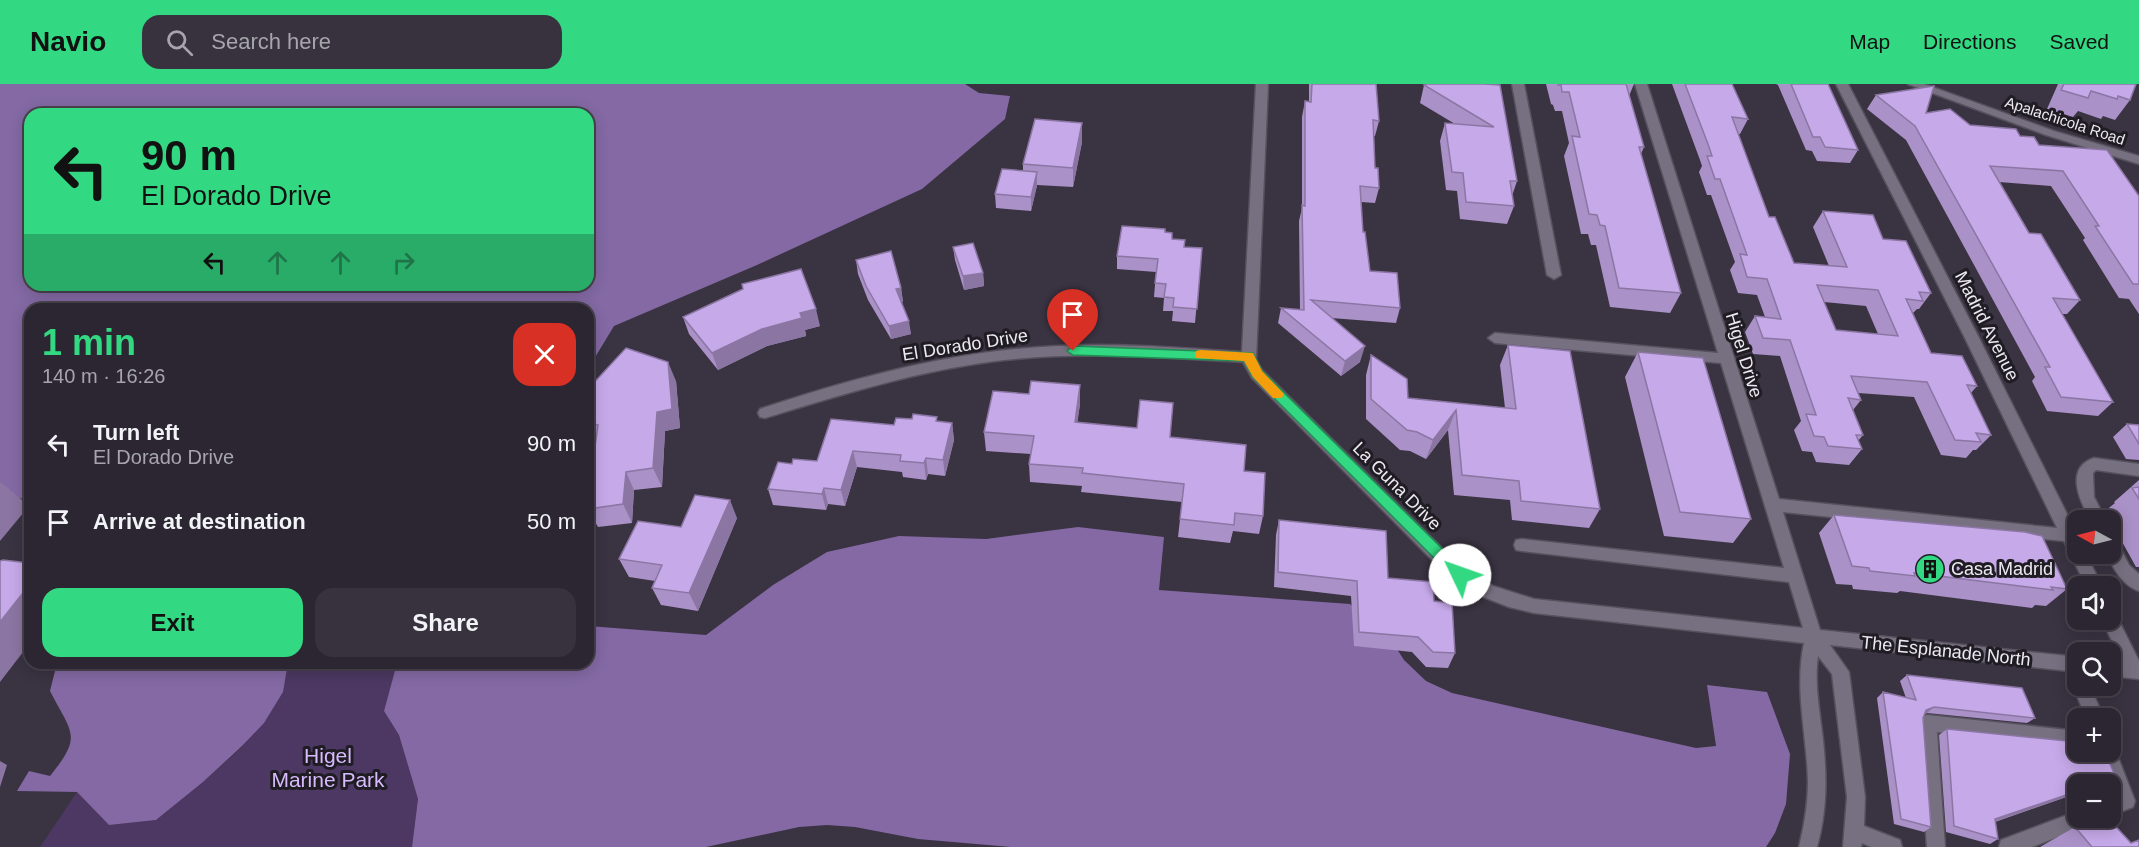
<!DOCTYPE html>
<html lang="en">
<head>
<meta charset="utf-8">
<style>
	body { margin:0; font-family:Arial,sans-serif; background:#38323e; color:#f1f3f6; height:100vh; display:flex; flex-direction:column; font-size:22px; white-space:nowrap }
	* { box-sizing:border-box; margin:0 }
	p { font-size:20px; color:#a6a5ac }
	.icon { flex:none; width:33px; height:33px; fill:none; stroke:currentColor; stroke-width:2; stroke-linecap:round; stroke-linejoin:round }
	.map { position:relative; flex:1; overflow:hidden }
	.side { position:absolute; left:24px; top:219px; width:570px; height:366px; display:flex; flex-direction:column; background:#2c2632; border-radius:18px; box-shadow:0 3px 15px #0003,0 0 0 2px #48434d }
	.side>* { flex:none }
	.banner { position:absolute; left:24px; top:24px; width:570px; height:183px; border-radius:18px; box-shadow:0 3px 15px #0003,0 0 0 2px #48434d; background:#33d882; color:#111; overflow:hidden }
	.needle { width:39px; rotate:277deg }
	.controls { position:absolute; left:2067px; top:426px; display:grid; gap:12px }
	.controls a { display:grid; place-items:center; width:54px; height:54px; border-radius:12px; background:#2c2632; box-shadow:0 3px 15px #0003,0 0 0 2px #48434d; font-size:30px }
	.pin { position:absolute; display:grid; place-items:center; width:51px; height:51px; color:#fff; margin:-62px -26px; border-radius:50% 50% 50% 0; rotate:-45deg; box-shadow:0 0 6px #0007 }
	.pin .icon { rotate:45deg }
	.me { position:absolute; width:66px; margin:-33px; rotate:312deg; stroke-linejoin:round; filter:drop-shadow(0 0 4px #0008) }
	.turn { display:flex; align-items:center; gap:21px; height:126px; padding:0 18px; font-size:27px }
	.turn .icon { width:78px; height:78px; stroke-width:2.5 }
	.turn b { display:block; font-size:42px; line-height:51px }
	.lanes { display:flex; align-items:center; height:57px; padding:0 18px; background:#0003; justify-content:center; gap:30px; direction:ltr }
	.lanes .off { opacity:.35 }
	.round { display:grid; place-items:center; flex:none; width:63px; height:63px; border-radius:18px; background:#38323e }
	.head { display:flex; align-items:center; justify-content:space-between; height:102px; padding:0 18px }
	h1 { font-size:36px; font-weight:700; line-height:45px; color:#33d882 }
	.cta { display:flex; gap:12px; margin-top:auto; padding:12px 18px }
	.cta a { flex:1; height:69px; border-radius:18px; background:#33d882; color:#111; font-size:24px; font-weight:700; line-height:69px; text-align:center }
	.cta a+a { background:#38323e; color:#f1f3f6 }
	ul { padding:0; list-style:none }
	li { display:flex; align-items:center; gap:18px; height:78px; padding:0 18px }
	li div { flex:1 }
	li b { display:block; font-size:22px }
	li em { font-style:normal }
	header { display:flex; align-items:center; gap:36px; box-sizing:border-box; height:84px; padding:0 30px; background:#33d882; color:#111 }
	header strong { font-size:28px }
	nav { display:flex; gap:33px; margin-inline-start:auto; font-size:21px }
	.search { width:420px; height:54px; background:#38323e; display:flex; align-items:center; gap:15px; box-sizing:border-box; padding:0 21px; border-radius:18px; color:#a6a5ac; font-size:22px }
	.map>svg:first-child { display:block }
</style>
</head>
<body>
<header>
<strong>Navio</strong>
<div class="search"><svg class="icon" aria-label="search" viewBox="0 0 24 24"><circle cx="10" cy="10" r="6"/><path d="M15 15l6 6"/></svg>Search here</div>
<nav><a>Map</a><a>Directions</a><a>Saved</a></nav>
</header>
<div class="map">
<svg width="2139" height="763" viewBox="0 0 2139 763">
	<rect width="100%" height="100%" fill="#3a3342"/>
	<path fill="#4c3862" d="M288,579H397L384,627L399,651L418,715L412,763H40L77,708L109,741L156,736L203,698L242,663L283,608Z"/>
	<path fill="#8469a4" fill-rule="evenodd" d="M0,0H965L979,9L1010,12L1005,35L922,105L757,181L614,242L588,285V225H30V418L26,415L0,412ZM30,30H588V201H30Z
		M1078,443L1164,453L1159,506L1350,520L1393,559L1404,576L1426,597L1452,609L1696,664L1716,662L1707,601L1767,608L1790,670L1786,720L1775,749L1766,763H1011L918,755L855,743L827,741L799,743L706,763H412L418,715L399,651L384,627L397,579H588V542L706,551L773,501L827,468L899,452L986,455Z
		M57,579H288L283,608L264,639L242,662L203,698L156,736L109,741L77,708L17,707L29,687L50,692C83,651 72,650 50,607Z"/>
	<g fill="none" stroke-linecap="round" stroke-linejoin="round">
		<g stroke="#56515d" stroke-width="3">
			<path id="minor" d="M1256,0H1268L1256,276L1262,286L1452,474L1493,502L1534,515L1803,544L1789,498L1522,467L1516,466L1514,461L1516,456L1522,455L1784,484L1721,279L1495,259L1488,254L1495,249L1718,269L1635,0H1647L1779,415L2057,444L1964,252L1836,0H1848L1978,252L2078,452V470H2086L2102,502H2086L2064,457L1783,428L1820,546L2078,573V588L1830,561L1849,588L1865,713L1864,742L1900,756L1902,763H1871L1862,759L1861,763H1843L1847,713L1832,590L1818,572C1814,600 1820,629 1823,656C1827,693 1827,727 1817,763H1799C1804,742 1808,721 1808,698C1807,651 1794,605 1804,559L1534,529L1509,523L1481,512L1440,484L1252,294L1243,278C1160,273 1078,267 996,277C916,287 841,311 765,334L760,333L758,329L760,325C857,293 956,266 1059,262C1120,259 1182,264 1242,268Z
				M1512,0H1524L1561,191L1554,195L1547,191Z
				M1908,0H1924L2054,47L2139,72V80L2046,51Z
				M2094,374L2139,380V392L2096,386L2093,389L2094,413L2106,436H2090C2080,417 2064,384 2094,374Z
				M2110,455L2116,456L2129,481L2139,490V507C2122,501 2114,485 2106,470H2110Z
				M2110,529L2116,531L2139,577V595L2110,592V576L2122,578L2102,536H2110Z
				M2078,596V602H2090L2104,634H2086L2073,602Z
				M1927,631L2078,647V663L1937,648L1945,763H1927L1918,639L1921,633Z
				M2110,661L2116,668L2135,717L2133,723L2110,732V714L2115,712L2098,668H2110Z
				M2078,727V734H2093L2091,740L2032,763H1999L2001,756Z"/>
		</g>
		<use href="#minor" fill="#777081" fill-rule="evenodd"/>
	</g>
	<path fill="#aa91c8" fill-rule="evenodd" d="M1309,0H1376L1379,37L1375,52H1374L1375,84L1379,104L1375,119L1361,118L1363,148L1370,187L1400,224L1396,239L1331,234L1360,278L1341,292L1278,239L1281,224L1300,226L1299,137L1302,124V33L1305,17H1309Z
		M1484,0L1517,97L1512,112L1514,122L1507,140L1460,135L1457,107L1446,106L1440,57L1445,39L1455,40L1420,19L1424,1Z
		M1546,0H1634L1629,12L1644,63L1641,70L1681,209L1670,229L1610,223L1596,161H1591L1588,150H1581L1564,72L1569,59L1562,27H1555L1553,21L1551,20Z
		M1672,0H1732L1748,35L1740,50H1738L1769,133L1794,179L1829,182L1813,143L1823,127L1883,155L1931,209L1919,225H1917L1913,229L1931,269L1977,302L1971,309L1991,351L1976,366H1973L1966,374L1941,371L1914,313L1858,309L1861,316L1853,326L1863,351L1858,357L1862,365L1849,381L1816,378L1812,368L1802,367L1794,346L1801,337L1780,272L1753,270L1745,248L1755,232L1765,233L1757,211L1738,209L1730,186L1735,178L1711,111H1707L1699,88L1702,82L1700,76ZM1824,218L1866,222L1878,250L1836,246Z
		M1776,0H1828L1858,66L1850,79L1817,77L1812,67L1806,66L1778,1Z
		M2058,0H2136L2130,16L2115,36L2103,32L2101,35L2078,27L2073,33L2047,25Z
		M1876,11L1926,29L1970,41L2020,52L2139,112V230L2129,215L2119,214L2083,156L2085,154L2051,102L1999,98L2029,149L2080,216L2067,230H2062L2113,318L2098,332L2047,327L2032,297L2035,293L1906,56L1867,25Z
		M1082,58L1073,103L1037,101L1031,127L996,124L995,110L1023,87V80Z
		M1165,148L1172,155L1184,163L1202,164L1195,239L1172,237L1173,227H1163L1164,214L1154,213L1156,188L1117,185V172Z
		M953,163L983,189L984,202L964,206L955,176Z
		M856,176L901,204L903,218H902L911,250L891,255L868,216L858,190Z
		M683,233L820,242L805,246L806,252L767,262L718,286L689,250Z
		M1508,261L1600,425L1589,444L1512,436L1510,416L1454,411L1448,346L1426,375L1410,367L1400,366L1366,335V291L1371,271L1408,314L1505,324L1500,281Z
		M1638,268L1751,435L1733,459L1664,452L1625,293Z
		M676,297L680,344L665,347L662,403L634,406L632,439L598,443L594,436H588V378L593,377L596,357L588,355V305Z
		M1029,310L1080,320L1077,339L1170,353L1244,387L1263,432L1259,450L1233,447L1230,459L1178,453L1182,418L1081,408L1082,402L1030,398L1029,380L1031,370L986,367L984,348Z
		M937,338L952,339L954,356L945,392L928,390L926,396L903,393L902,388L857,383L845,422L828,420L826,426L773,421L768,405L792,380L817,377L894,341Z
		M2127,340L2139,341V376L2126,375L2113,353Z
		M2139,396V483H2136L2105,427L2115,419L2114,418Z
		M1834,431L2067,505L2046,522L2035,521L2032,524L1900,507L1897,509L1853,505L1852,501L1836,500L1819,449Z
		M737,434L698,527L661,521L652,504L655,497L629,493L619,475L681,443Z
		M1279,436L1388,494L1434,517L1455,569L1448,584L1426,583L1412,568L1354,562L1351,512L1274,503L1276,451Z
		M1907,591L2035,634L2027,639L1927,629L1924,630L1923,634L1931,743L1924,748L1894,740L1877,614L1883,608L1906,614L1900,597Z
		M1947,645L2119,701L2110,706V700H2078V709L1995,738L1998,755L1990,760L1946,748L1939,651Z
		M2075,743L2131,759L2139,763H2040Z"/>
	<path fill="#8b76a3" d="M1082,39V58L1073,103V84Z
		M1037,88V102L1031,127V113Z
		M983,189L984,202L964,206L963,192Z
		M901,204L903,218H898L896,205Z
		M816,225L820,242L805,246L806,252L767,262L718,286L712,269L762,245L800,229Z
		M909,237L911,250L891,255L889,242Z
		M1365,262L1360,278L1341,292L1345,277Z
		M668,278L676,297L680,344L665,347L662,403L653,384L657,328Z
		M1080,301V320L1075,357V338Z
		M1456,326L1448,346L1426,375L1433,356Z
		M952,339L954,356L945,392L943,376Z
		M853,367L857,383L845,422L841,406Z
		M926,374L928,390L926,396L924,379Z
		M626,388L634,406L632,439L623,420Z
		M0,398L2,400V399L29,422L0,457Z
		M824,404L828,420L826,426L822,410Z
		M730,416L737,434L698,527L689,509Z
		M30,500V559L0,598V538Z
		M1934,623L1927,629L1919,632L1926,626Z
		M0,677L7,681L0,703Z
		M2078,707V709L1987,740L1995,735Z"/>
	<path fill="#c6a9e9" stroke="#8b76a3" stroke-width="1.5" fill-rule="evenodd" d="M1312,0H1376L1379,37L1373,36L1375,84H1378L1379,104L1360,102L1363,148H1365L1370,187L1397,189L1400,224L1311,216L1365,262L1345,277L1281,224L1304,226L1302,121L1305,122V17L1311,18Z
		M1427,0H1484L1500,1L1517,97H1510L1514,122L1466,118L1463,89L1452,88L1445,39L1494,43L1424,1Z
		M1558,0H1626L1644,63H1639L1681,209L1619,204L1605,142L1600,141L1597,131L1589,130L1572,52L1580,53L1569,8H1562L1561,1H1558Z
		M1685,0H1732L1748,35L1732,33L1769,133H1775L1794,179L1847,183L1823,127L1873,131L1883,155L1906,157L1931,209L1919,208L1923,217L1906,215L1931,269L1962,272L1977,302L1967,301L1991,351L1976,349L1981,358L1955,356L1927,298L1851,292L1861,316L1848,314L1863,351H1856L1862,365L1828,362L1824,353L1814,352L1806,330L1816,331L1790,256L1763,254L1755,232L1781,235L1767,195L1747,193L1740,170L1747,171L1720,95H1715L1707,72H1712L1708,60ZM1817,201L1878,206L1898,252L1836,246Z
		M1791,0H1828L1858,66L1825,63L1820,53H1813Z
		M2064,0H2136L2130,16L2118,12L2117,15L2091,7L2088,14L2061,6Z
		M1934,2L1926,29L1950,25L1970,41L2016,45L2020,52L2034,53L2039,61L2107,66L2139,112V200H2133L2095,142H2099L2063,87L1990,82L2029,149L2041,150L2080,216L2053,214L2113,318L2061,313L2045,283H2050L1915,42L1876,11Z
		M1035,35L1082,39L1073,84L1023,80Z
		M1002,85L1037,88L1031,113L995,110Z
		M1122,142L1165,145V148L1172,149V155L1185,156L1184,163L1202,164L1197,225L1173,223L1174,214L1164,213L1166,200L1155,199L1158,175L1117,172Z
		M973,159L983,189L963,192L953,163Z
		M891,167L901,204L896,205L909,237L889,242L866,202L856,176Z
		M801,185L816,225L800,229L802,234L762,245L712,269L683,233L743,205L742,200Z
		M1508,261L1570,267L1600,425L1521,417L1519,397L1462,391L1456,326L1433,356L1417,348L1407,346L1371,315V271L1407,295L1408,314L1516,325Z
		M626,264L668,278L672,325L657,328L653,384L626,388L623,420L588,425L589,417H588V378L593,377L598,341L588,338V305Z
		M1638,268L1703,274L1751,435L1680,428Z
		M1031,297L1080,301L1075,338L1137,344L1140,316L1173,319L1170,353L1246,361L1244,387L1265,389L1263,432L1235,429L1234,441L1180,435L1184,400L1082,389L1083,384L1029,380L1034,352L984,348L993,307L1029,310Z
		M913,330L937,333L936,337L952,339L943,376L926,374L924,379L900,377L901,371L853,367L841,406L824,404L822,410L768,405L778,378L792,380L793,375L817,377L831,335L894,341L896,334L912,335Z
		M2127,340L2139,341V360Z
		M2139,403V415L2132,404Z
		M695,411L730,416L689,509L652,504L662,481L619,475L638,437L681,443Z
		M1834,431L2025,448L2042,452L2067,505L2051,503L2053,506L1914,489L1915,492L1870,487L1869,484L1852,482Z
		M1279,436L1386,447L1388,494L1433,498L1434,517L1452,519L1455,569L1433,568L1418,553L1359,548L1357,497L1278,488Z
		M3,476L29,479L30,488V500L0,538V477Z
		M1907,591L2022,604L2035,634L1934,623L1926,626L1923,634L1931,743L1901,735L1883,608L1916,616Z
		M1947,645L2078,658V668H2105L2119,701L2102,699L2097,700H2078V707L1995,735L1998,755L1954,742Z
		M2101,734H2108L2131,759L2139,756V763H2092L2075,743Z"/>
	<path fill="#33d882" stroke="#218c54" stroke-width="1.5" d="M1073,262L1253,269L1262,287L1465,487L1467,491L1465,495H1455L1253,293L1244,277L1073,271L1067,267Z"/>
	<path fill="#f59e0b" d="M1201,266L1253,269L1262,287L1284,310L1282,314H1273L1253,293L1244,277L1196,274L1195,270L1196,267Z"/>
	<defs>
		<g id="building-disc" transform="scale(1.5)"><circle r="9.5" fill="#33d882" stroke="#1f1d23"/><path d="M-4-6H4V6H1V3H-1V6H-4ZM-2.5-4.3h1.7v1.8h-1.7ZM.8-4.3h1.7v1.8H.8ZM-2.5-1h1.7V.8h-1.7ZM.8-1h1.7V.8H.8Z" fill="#111"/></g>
	</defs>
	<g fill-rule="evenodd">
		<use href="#building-disc" x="1930" y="485"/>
	</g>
	<g text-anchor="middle" stroke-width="6" stroke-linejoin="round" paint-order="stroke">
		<g font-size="15" fill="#ede9f2" stroke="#1f1d23">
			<text transform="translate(2065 37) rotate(18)" y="5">Apalachicola Road</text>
		</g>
		<g font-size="18" fill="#ede9f2" stroke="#1f1d23">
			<text transform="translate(1987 242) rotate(63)" y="6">Madrid Avenue</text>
			<text transform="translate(965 261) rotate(-9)" y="6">El Dorado Drive</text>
			<text transform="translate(1744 271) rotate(73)" y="6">Higel Drive</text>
			<text transform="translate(1397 402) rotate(45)" y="6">La Guna Drive</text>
			<text transform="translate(1946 567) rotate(6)" y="6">The Esplanade North</text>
		</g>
		<g font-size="18" fill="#ede9f2" stroke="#1f1d23" text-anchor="start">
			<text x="1951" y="491">Casa Madrid</text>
		</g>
		<g font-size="21" fill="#d7b9fd" stroke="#1f1d23">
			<text x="328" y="679">Higel<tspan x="328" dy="24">Marine Park</tspan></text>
		</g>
	</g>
</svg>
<div class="controls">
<a><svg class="needle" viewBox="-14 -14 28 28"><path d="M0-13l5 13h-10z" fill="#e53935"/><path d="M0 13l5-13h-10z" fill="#a6a5ac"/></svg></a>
<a><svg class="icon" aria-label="sound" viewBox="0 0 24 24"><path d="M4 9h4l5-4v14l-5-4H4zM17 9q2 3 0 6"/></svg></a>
<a><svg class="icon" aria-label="search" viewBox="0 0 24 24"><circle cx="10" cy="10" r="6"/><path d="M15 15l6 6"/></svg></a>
<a>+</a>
<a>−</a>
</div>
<div class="pin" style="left:1073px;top:267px;background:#d93025"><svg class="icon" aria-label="arrive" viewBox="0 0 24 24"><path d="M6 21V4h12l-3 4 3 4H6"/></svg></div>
<svg class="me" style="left:1460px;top:491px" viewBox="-20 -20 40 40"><circle r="19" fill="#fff"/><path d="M0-13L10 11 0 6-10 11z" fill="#33d882"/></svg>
<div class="banner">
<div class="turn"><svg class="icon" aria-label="left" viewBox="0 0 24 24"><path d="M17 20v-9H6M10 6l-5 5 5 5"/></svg><div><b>90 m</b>El Dorado Drive</div></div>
<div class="lanes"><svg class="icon" aria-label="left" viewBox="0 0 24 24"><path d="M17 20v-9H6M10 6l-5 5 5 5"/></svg><svg class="icon off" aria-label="ahead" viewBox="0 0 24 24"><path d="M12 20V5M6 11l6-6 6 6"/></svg><svg class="icon off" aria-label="ahead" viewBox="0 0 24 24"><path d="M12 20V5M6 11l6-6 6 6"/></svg><svg class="icon off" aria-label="right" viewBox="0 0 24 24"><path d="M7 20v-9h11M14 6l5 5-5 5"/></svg></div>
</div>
<section class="side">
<div class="head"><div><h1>1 min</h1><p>140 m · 16:26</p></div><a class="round" style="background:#d93025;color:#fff"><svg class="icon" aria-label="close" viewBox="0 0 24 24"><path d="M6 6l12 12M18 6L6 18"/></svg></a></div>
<ul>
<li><svg class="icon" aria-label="left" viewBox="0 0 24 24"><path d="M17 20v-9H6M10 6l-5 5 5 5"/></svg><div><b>Turn left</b><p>El Dorado Drive</p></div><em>90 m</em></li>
<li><svg class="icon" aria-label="arrive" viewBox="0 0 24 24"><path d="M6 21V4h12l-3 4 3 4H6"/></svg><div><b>Arrive at destination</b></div><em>50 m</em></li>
</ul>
<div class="cta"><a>Exit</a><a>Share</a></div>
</section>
</div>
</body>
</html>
